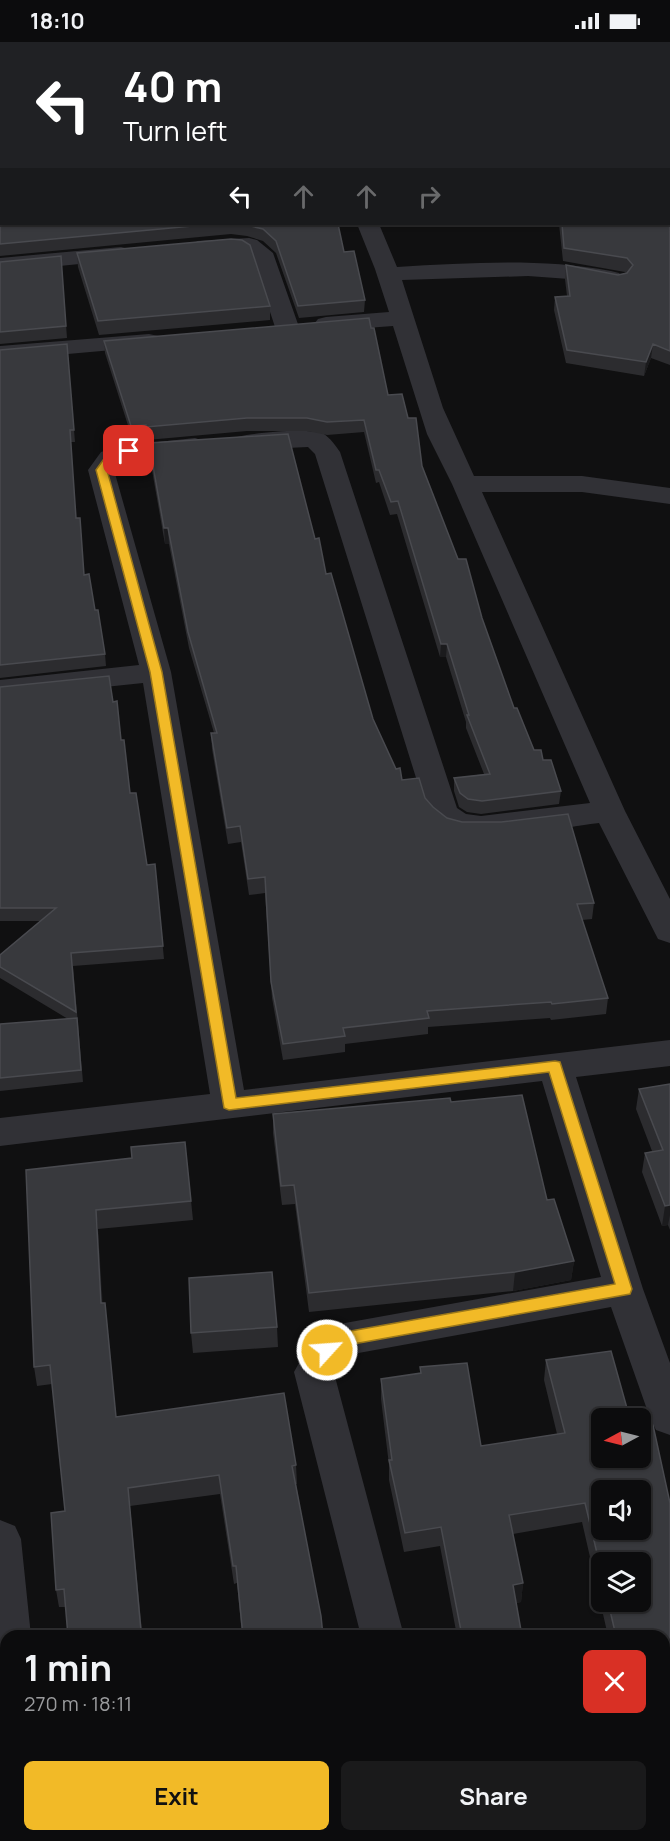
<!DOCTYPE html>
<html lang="en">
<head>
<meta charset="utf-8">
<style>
	body { margin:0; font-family:Manrope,sans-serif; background:#1a1a1b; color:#f1f3f6; height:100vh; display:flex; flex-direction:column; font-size:22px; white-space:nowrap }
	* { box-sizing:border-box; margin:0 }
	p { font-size:20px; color:#9a9b9d }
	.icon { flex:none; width:33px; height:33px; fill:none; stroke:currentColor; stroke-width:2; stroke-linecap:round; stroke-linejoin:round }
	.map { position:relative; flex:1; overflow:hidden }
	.sheet { position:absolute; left:0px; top:1588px; width:670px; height:212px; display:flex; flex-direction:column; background:#0c0c0d; border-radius:18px 18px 0 0; box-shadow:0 2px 4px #0004,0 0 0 2px #2c2c2e }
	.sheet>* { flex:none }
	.hud { position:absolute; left:0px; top:0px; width:670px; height:183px; box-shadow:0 2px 4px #0004,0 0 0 2px #2c2c2e; background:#202124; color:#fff; overflow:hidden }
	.needle { width:39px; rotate:263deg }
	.buttons { position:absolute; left:591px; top:1366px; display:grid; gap:12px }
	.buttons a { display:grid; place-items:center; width:60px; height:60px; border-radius:9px; background:#0c0c0d; box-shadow:0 2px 4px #0004,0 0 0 2px #2c2c2e; font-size:30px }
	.pin { position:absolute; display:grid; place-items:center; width:51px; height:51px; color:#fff; margin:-26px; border-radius:12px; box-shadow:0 3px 9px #0006 }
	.me { position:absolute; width:66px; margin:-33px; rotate:64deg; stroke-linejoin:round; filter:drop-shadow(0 0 4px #0008) }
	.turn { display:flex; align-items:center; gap:21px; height:126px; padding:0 24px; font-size:27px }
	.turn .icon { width:78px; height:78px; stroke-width:2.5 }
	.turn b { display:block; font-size:42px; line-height:51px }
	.lanes { display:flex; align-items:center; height:57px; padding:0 24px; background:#0003; justify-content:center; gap:30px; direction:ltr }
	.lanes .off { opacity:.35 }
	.round { display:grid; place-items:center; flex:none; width:63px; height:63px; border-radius:9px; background:#1a1a1b }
	.headline { display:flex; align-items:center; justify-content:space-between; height:102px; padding:0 24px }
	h1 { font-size:36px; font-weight:700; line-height:45px }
	.cta { display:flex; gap:12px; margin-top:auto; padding:12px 24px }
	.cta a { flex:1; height:69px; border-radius:9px; background:#f2ba27; color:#111; font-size:24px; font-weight:700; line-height:69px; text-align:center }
	.cta a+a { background:#1a1a1b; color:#f1f3f6 }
	.status { display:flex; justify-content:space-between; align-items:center; height:42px; padding:0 30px; background:#0c0c0d; direction:ltr }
	.status svg { height:16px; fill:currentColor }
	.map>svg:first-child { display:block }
</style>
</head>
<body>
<div class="status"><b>18:10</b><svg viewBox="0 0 49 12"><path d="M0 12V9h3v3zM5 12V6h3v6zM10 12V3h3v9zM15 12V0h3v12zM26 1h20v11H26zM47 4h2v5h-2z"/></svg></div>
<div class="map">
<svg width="670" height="1799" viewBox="0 0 670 1799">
	<rect width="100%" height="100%" fill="#101011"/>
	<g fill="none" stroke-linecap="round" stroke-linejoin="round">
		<path fill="#313136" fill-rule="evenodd" d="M287,0H307L308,2H288Z
			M0,39H2V51H0Z
			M357,182H379L397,225C469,221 540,216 611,229L619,231L623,236L619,241L611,243L583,238L528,234L402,238L443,366L474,434H582L670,446V462L582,450H482L625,769L670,857V901L658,897L599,781C563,785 479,804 447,790C439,786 432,779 427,771L315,412L308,405L246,408L237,405L233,400L237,395C253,391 309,385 324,392C330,396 336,404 340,410L457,766L466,772L481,774L590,761L452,442L427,392L393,284L326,289L318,287L314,282L318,277L326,275L389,270L375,227Z
			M249,196L257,198L273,211L299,285L296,290L287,292L278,290L275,285L252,215C236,205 215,213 197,209L194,204L197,199Z
			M121,205L129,207L132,212L129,217L0,230V216Z
			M149,292L158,294L161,299L158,304L0,318V304Z
			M195,396L204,399L208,404L204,409C180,416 129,408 114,428L171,630L244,1048L670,998V1024L576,1035L643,1247L670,1321V1393L656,1388L650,1376L611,1265L353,1312L341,1320L334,1331L404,1594H361L294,1330L313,1296L345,1281L601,1235L542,1039L0,1104V1076L210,1052L143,641L0,656V638L139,623L88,428L101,410L120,404Z
			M0,1478L15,1484L21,1497L31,1594H6V1613L0,1611Z
			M664,1719H670V1763H664Z
			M6,1792V1794H51L52,1799H6Z
			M263,1794H333L331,1799H261Z"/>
	</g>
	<path fill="#2c2c2f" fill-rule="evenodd" d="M528,0H670V90H669V2H528Z
		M0,130L2,182H338L344,210L365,258L364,270L299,276L276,211L263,199L247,194L231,192L0,214Z
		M670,152V323L651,316L644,334L566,321L554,268L555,255L567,254L565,237L566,223L618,233L626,231L625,230L563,219L559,182H669Z
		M77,211L270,264V278L99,293L78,225Z
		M61,214L67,296L0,302V220Z
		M104,299L388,353L408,376L422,424L458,517L482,576L514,666L534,708L543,718L561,749L559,762L481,772L467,770L459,765L454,749V736L484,732L466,686V680L446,615H440L397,472L390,473L379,440L376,441L364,390L327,393L307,389H247L147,398V395L132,396L105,311Z
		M67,302L75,400H71L76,476L84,533L95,568L105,612L106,624L0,636V308Z
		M149,401L315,497L373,677L396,727L402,738L425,756L433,765L447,776L594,861L592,877L582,878L608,956L606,972L551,978L550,976L428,985V992L345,1002V1010L283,1018L272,956L265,851L249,853L241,800L228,802L212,707L211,691H214L189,606L169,502H165L150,417Z
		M0,645L113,660L121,698L130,751L147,823L155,822L164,917L73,924L83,1040L0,1049V982L68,977L0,936V913L40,879H0Z
		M670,1042V1188L668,1183L662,1184L642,1130L645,1111L652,1109L636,1067L639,1047Z
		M451,1060L547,1158L574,1219L571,1238L513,1249L309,1270L295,1162L282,1163L273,1091V1072Z
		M185,1100L193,1178L98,1187L102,1261L107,1280L116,1374L296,1423L297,1442H296L323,1594H242L237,1541L234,1542L220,1452L130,1464L142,1589L156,1594L66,1565H59L56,1548L65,1469L52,1342L37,1344L34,1325L26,1128L132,1116Z
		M277,1285L278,1305L193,1311L191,1291Z
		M611,1309L630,1377H602V1416H640V1384L653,1383L670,1461V1689L664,1691V1594H608L582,1480L513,1492L523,1541L521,1560L516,1561L522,1594H457L440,1504L404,1510L389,1438V1423L381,1357V1337L420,1331V1325L467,1321L481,1404L557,1392L544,1338L546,1318ZM602,1449H640V1488H602ZM602,1521H640V1560H602Z"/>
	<path fill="#1b1b1d" d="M1,113L2,125L0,126V114Z
		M653,302L651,316L644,334L646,320Z
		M164,486H168L169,502H165Z
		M441,602H447L446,615H440Z
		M670,1163V1173L668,1183L662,1184L665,1164Z
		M96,1168L98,1187L104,1280L101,1261Z
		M574,1219L571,1238L513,1249L515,1230Z
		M105,1261L107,1280L118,1393L116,1375Z
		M523,1541L521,1560L510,1562L513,1543Z
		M670,1672V1689L664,1691V1674Z"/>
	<path fill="#38393d" stroke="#494a4f" stroke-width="1.5" fill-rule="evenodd" d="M359,0H502L501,2H358Z
		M550,0H670V77H669V2H557Z
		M0,50L2,52V114H0Z
		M0,130H2V182H214L0,202Z
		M669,152H670V309L653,302L646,320L567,308L555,255L570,254L566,223L618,233L627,231L633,223L627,216L564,206L562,182H669Z
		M242,182H338L344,210L354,209L365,258L298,264L276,199L263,187Z
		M231,197L242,198L250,203L270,264L98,279L77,211Z
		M61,214L66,284L0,290V220Z
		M369,276L371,286H374L388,353L402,352L408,376H416L422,424L458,517H466L482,576L514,666H517L534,708H541L543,718H551L561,749L482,759L468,757L460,751L454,736L490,732L467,673H469L447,602H441L398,459L391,460L379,428H376L364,378L327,380L307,376H247L146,385V383L131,384L104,299Z
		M67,302L74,388H70L76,476H80L84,533L89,532L95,568H98L105,612L0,623V308Z
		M288,392L315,497L319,496L326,532L331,531L373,677L396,727L400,726L402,738L419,736L425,756L433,765L447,776L462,780H501L568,772L594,861L577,862L608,956L552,962L551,960L427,969L429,976L343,986L345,994L283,1002L271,940L265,835L248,837L240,784L227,786L211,691H217L188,590L168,486H164L149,401Z
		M109,634L113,660L117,659L121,698H124L130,751H136L147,823L155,822L163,904L71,911L76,970L0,925V913L56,866H0V645Z
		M77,976L81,1028L0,1036V982Z
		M670,1042V1163L665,1164L645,1111L663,1108L639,1047Z
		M522,1053L547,1158L554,1157L574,1219L515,1230L309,1251L294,1143L281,1144L273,1072L450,1056L451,1060Z
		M185,1100L191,1159L96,1168L101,1261H105L116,1375L284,1351L296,1423L292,1424L321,1574L323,1594H243L236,1524H233L219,1433L128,1446L141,1589L155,1587L156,1594H68L64,1547L56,1548L51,1471L65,1469L50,1323L34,1325L26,1128L132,1116L131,1105Z
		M272,1230L277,1285L191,1291L189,1236Z
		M611,1309L630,1377H602V1416H640V1384L653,1383L670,1461V1672L664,1674V1594H616L608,1560H640V1521H602V1532L585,1461L509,1473L523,1541L513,1543L522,1594H462L441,1485L405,1491L389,1418H392L381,1337L421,1331L420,1325L467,1321L481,1404L565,1391L546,1318ZM602,1449H640V1488H602Z"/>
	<path fill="#f2ba27" stroke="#9d7919" stroke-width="1.5" d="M129,406L134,409L133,411L114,419L107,428L162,630L236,1056L555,1019L560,1020L632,1247L630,1252L348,1303C340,1309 332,1317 321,1313L319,1308L321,1303L345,1290L615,1242L549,1030L229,1068L224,1066L150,630L96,428L106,414Z"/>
</svg>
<div class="buttons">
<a><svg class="needle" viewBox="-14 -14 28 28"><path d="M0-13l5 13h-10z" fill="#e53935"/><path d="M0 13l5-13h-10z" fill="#9a9b9d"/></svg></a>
<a><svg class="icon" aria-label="sound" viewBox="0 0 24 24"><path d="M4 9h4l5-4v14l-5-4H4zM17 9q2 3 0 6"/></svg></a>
<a><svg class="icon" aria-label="layers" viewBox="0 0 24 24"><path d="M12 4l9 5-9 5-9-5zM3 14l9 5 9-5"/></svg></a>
</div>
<div class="pin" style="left:129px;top:409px;background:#d93025"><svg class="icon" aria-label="arrive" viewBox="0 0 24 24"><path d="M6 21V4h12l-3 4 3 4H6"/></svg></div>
<svg class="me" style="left:327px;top:1308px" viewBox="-20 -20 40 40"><circle r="17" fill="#f2ba27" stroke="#fff" stroke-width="3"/><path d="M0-11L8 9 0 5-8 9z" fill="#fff"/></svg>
<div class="hud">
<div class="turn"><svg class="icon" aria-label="left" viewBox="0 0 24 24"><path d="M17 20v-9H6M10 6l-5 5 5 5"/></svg><div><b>40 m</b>Turn left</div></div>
<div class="lanes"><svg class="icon" aria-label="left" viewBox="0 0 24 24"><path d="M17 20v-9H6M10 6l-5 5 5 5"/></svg><svg class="icon off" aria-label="ahead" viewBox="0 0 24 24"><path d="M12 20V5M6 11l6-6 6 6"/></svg><svg class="icon off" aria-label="ahead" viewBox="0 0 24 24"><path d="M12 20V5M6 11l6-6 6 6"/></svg><svg class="icon off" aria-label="right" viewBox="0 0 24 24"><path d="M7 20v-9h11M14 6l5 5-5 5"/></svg></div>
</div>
<section class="sheet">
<div class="headline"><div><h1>1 min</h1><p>270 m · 18:11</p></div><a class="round" style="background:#d93025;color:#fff"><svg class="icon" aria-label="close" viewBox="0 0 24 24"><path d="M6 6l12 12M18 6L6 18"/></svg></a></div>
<div class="cta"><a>Exit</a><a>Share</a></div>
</section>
</div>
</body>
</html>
